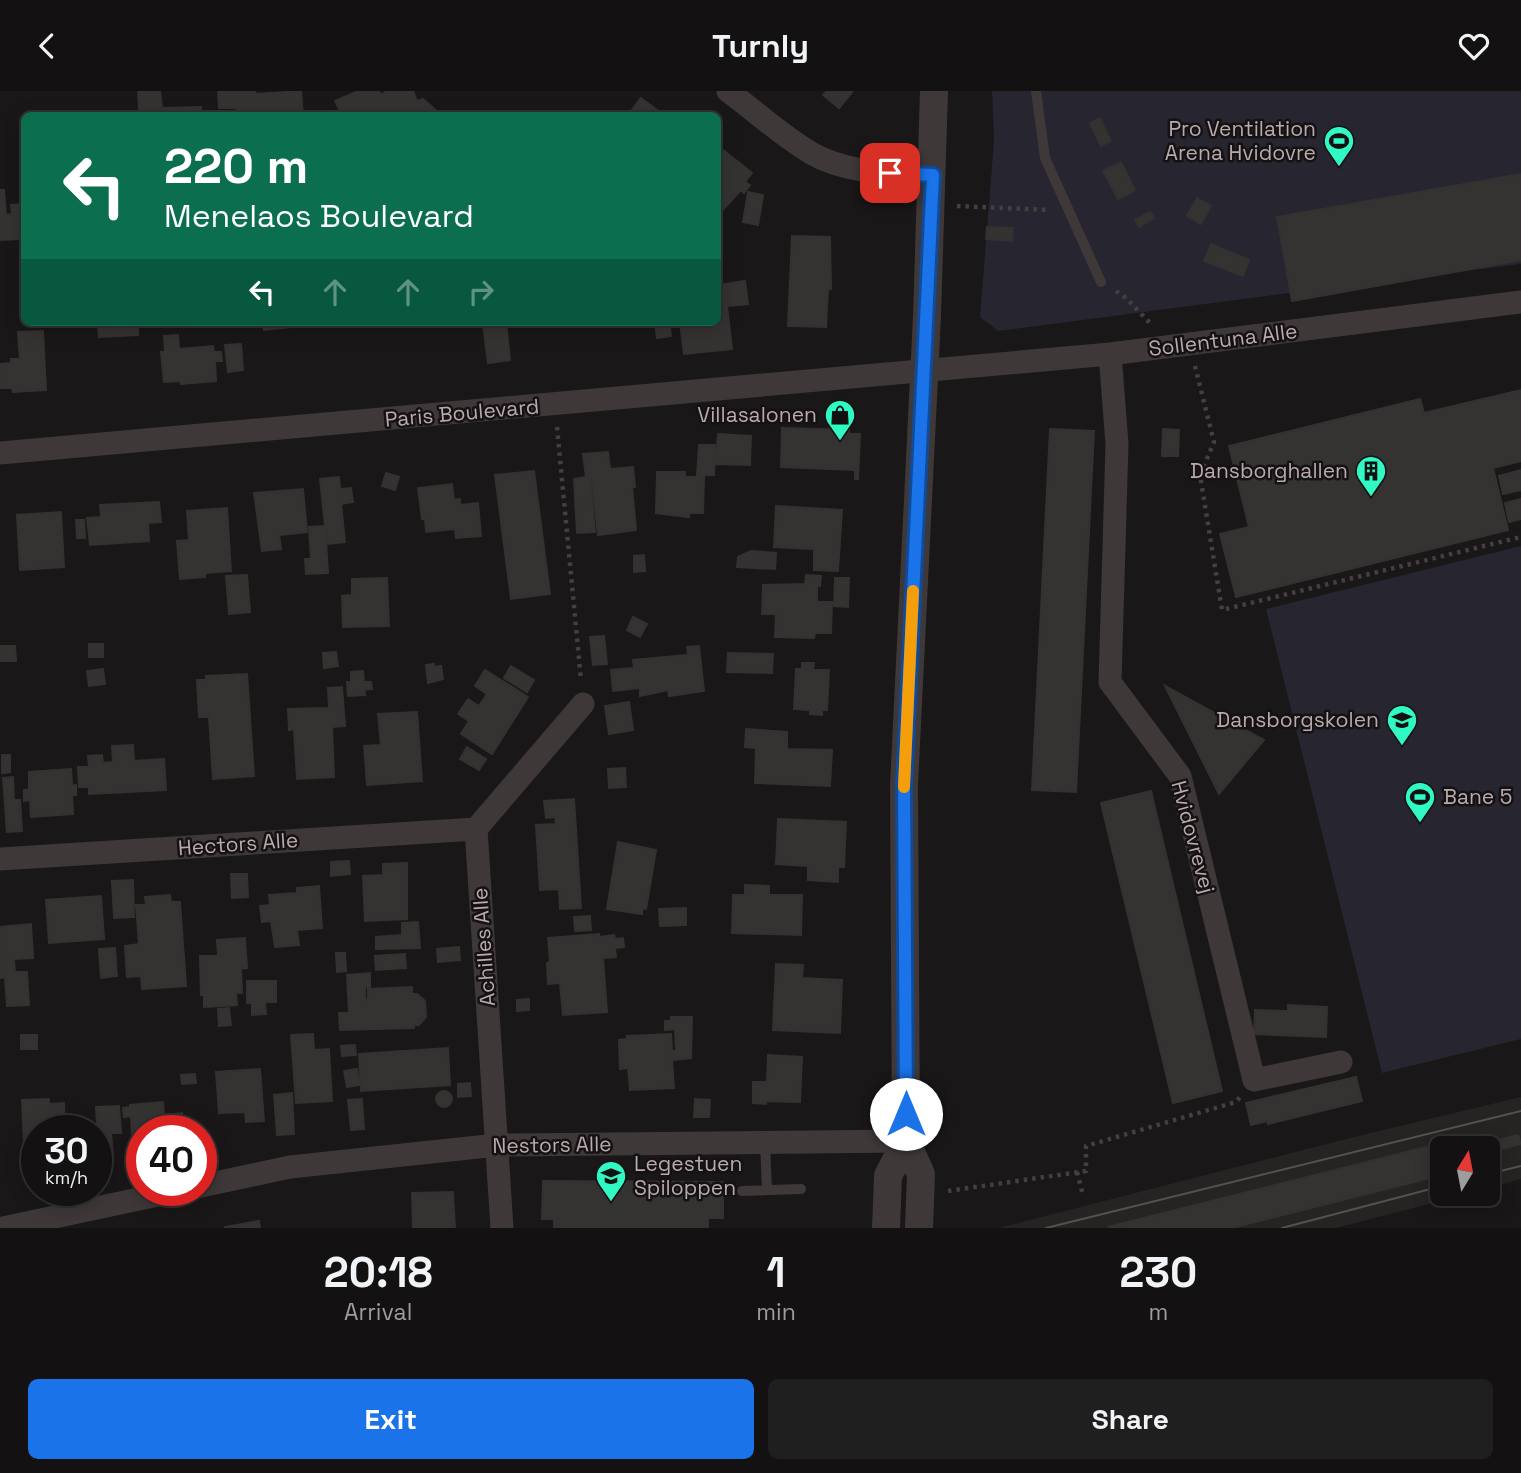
<!DOCTYPE html>
<html lang="en">
<head>
<meta charset="utf-8">
<style>
	body { margin:0; font-family:"Space Grotesk",sans-serif; background:#201f1f; color:#f1f3f6; height:100vh; display:flex; flex-direction:column; font-size:26px; white-space:nowrap }
	* { box-sizing:border-box; margin:0 }
	p { font-size:23px; color:#9d9d9f }
	.icon { flex:none; width:38px; height:38px; fill:none; stroke:currentColor; stroke-width:2; stroke-linecap:round; stroke-linejoin:round }
	.map { position:relative; height:1137px; overflow:hidden }
	.drawer { display:flex; flex-direction:column; background:#131111; flex:1 }
	.drawer>* { flex:none }
	.guide { position:absolute; left:21px; top:21px; width:700px; height:214px; border-radius:10px; box-shadow:0 4px 18px #0003,0 0 0 2px #323131; background:#0b6e4f; color:#fff; overflow:hidden }
	.needle { width:46px; rotate:10deg }
	.buttons { position:absolute; left:1430px; top:1045px; display:grid; gap:14px }
	.buttons a { display:grid; place-items:center; width:70px; height:70px; border-radius:10px; background:#131111; box-shadow:0 4px 18px #0003,0 0 0 2px #323131; font-size:35px }
	.speed { position:absolute; left:21px; top:1024px; display:flex; gap:14px; font-size:35px; font-weight:700; text-align:center }
	.speed>* { display:grid; place-content:center; width:91px; height:91px; border-radius:50%; background:#131111; box-shadow:0 4px 18px #0003,0 0 0 2px #323131; line-height:1 }
	.speed small { font-size:18px; font-weight:400 }
	.speed .limit { border:10px solid #d22; background:#fff; color:#111 }
	.pin { position:absolute; display:grid; place-items:center; width:60px; height:60px; color:#fff; margin:-30px; border-radius:14px; box-shadow:0 4px 10px #0006 }
	.me { position:absolute; width:77px; margin:-38px; rotate:0deg; stroke-linejoin:round; filter:drop-shadow(0 0 5px #0008) }
	.turn { display:flex; align-items:center; gap:24px; height:147px; padding:0 28px; font-size:32px }
	.turn .icon { width:91px; height:91px; stroke-width:2.5 }
	.turn b { display:block; font-size:49px; line-height:60px }
	.lanes { display:flex; align-items:center; height:66px; padding:0 28px; background:#0003; justify-content:center; gap:35px; direction:ltr }
	.lanes .off { opacity:.35 }
	.eta { display:flex; justify-content:space-evenly; align-items:center; height:119px; text-align:center }
	.eta b { font-size:42px; font-weight:800; line-height:49px }
	.action { display:flex; gap:14px; margin-top:auto; padding:14px 28px }
	.action a { flex:1; height:80px; border-radius:10px; background:#1a73e8; color:#fff; font-size:28px; font-weight:800; line-height:80px; text-align:center }
	.action a+a { background:#201f1f; color:#f1f3f6 }
	header { display:flex; justify-content:space-between; align-items:center; height:91px; padding:0 28px; background:#131111; font-size:32px; font-weight:800 }
	.map>svg:first-child { display:block }
</style>
</head>
<body>
<header><svg class="icon" aria-label="back" viewBox="0 0 24 24"><path d="M15 5l-7 7 7 7"/></svg>Turnly<svg class="icon" aria-label="heart" viewBox="0 0 24 24"><path d="M12 20l-8-8c-3-5 5-10 8-4 3-6 11-1 8 4z"/></svg></header>
<div class="map">
<svg width="1521" height="1137" viewBox="0 0 1521 1137">
	<rect width="100%" height="100%" fill="#191717"/>
	<path fill="#262323" d="M1521,1006V1088L1488,1097V1057H1442V1102L1467,1103L1336,1137H998L1358,1045Z"/>
	<path fill="#27252f" d="M992,0H1521V173L1450,182L1292,210L1290,202L998,240L980,226L994,49Z
		M1521,455V948L1382,982L1266,518Z"/>
	<path fill="#353232" stroke="#353131" stroke-width="2" d="M138,0H160L162,17L201,16L202,24H148L147,19H139Z
		M218,0H255L256,3L301,0L303,24H237L236,17H219Z
		M358,0H379L381,4L387,0H413L417,10L423,8L440,23L392,24L389,16L390,24H342L335,10Z
		M827,0H853L839,17L823,4Z
		M641,7L664,24H628Z
		M1100,27L1111,50L1101,55L1090,32Z
		M718,55L752,82L745,91L750,94L744,102L741,99L720,122L718,120Z
		M1121,71L1135,99L1118,108L1103,80Z
		M1521,83V169L1292,210L1277,126Z
		M0,99H4L6,124L12,123L11,114L24,113V158H22L21,148L0,149Z
		M748,101L763,104L758,134L743,131Z
		M1197,107L1211,115L1201,133L1187,125Z
		M1150,121L1154,127L1139,136L1135,129Z
		M987,136L1013,137L1012,150L986,148Z
		M792,145L830,146L831,198H828L826,236L788,235Z
		M1211,153L1249,169L1243,185L1204,170Z
		M745,190L748,213L727,215L732,258L684,263L680,231H718V194Z
		M98,231H138V244L99,246Z
		M263,231H301L302,235L264,239Z
		M506,231L510,269L488,272L483,233Z
		M655,231H669L671,245L657,247Z
		M43,240L46,299L13,301L12,297H0V273L11,272V268H20L18,241Z
		M178,244L179,258L213,255L214,261H221L222,270H215L216,290L181,293L180,290L164,291L161,261H165L164,245Z
		M241,253L243,279L228,281L225,254Z
		M1521,299V370L1493,377L1508,439L1236,506L1220,443L1249,436L1229,355L1420,308L1424,322Z
		M782,337L849,339V343H860L858,388H855V379L781,376Z
		M1050,338L1094,340L1076,701L1032,699Z
		M1163,338L1179,339L1178,365H1162Z
		M718,343L751,345L750,374L716,373Z
		M699,354H715L714,384H697Z
		M608,361L610,378L633,376L635,396H632L636,439L598,444L592,388H590L595,441L577,442L574,388L586,386L583,363Z
		M1521,379V399L1503,403L1499,385Z
		M534,380L550,503L511,508L495,384Z
		M657,381H685V386H704L703,422H689V426L656,422Z
		M386,382L399,386L395,399L382,395Z
		M339,386L340,398L351,397L353,411L341,413L345,451L327,453L320,388Z
		M452,393L454,409L460,408V414L478,412L481,445L456,447L455,438L426,441L425,428H422L418,397Z
		M303,398L307,441L279,444L281,458L262,460L254,402Z
		M1521,408V428L1509,431L1505,412Z
		M159,411L161,431L148,432L149,450L90,454L87,427L101,426L100,414Z
		M776,415L842,419L838,480L814,479V458L774,456Z
		M227,417L231,480L205,482V486L180,488L177,450L189,449L187,420Z
		M61,421L64,476L20,479L17,424Z
		M76,429H84L85,447H77Z
		M325,435L328,482L306,483L305,468H311L309,436Z
		M751,460L776,462L775,478L737,476L738,466Z
		M644,464L645,480L634,481V465Z
		M247,484L250,521L229,523L226,485Z
		M806,484L821,485L820,495H817V511H832L831,542H815L814,547L775,546L776,523H762L763,494L805,493Z
		M387,487L389,535L343,536L342,505L352,504V488Z
		M835,487H849L848,516L834,515Z
		M633,526L647,533L640,546L627,539Z
		M604,545L607,573L593,574L590,546Z
		M89,553H103V566H89Z
		M0,555H15L16,570H1Z
		M699,555L704,600L669,605L668,599L640,605V597L613,600L611,579L634,577L633,569L688,564L687,556Z
		M336,561L338,575L324,577L323,562Z
		M728,562L773,563L772,582L727,581Z
		M802,572H814L813,579H829L827,619H822V624L810,623V619L794,618L796,578H802Z
		M434,573V576L441,575L443,588L428,592L426,574Z
		M511,575L534,589L527,601L504,587Z
		M103,578L105,593L89,595L87,580Z
		M485,579L528,606L492,663L461,643L469,630L458,623L468,608L479,615L487,603L475,595Z
		M363,580L364,591H371L372,598L364,599L365,604L348,605L347,591H351V581Z
		M247,583L254,685L213,688L209,626H199L197,589H206V585Z
		M1165,595L1264,649L1219,703Z
		M342,596L345,635L332,636L334,686L297,688L294,638L289,639L288,618L329,617L328,597Z
		M629,611L633,639L609,643L605,615Z
		M417,621L422,690L367,694L364,655L381,654L378,623Z
		M746,638L787,641V658L832,659L830,695L755,692L756,657L745,656Z
		M133,654L134,670L164,668L166,699L89,703V696H79L78,676H89L88,665L102,664L103,672L113,671L112,655Z
		M467,656L486,668L479,679L460,668Z
		M2,664H10V681L2,682Z
		M625,677L626,696L609,697L608,678Z
		M71,678L72,695L76,694V704H72L73,723L31,726L30,709L24,710V699H29V681Z
		M13,686L14,709H20L22,740L7,741L3,687Z
		M1151,700L1222,1000L1173,1012L1101,712Z
		M574,708L581,817L560,818L559,798L540,799L536,734L556,733L555,726L546,727L544,710Z
		M778,728L846,731L844,776H838V791L808,789V775L776,773Z
		M618,751L656,759L646,818L642,817V823L607,818Z
		M349,770L350,783L331,785V771Z
		M407,772V828L365,830L363,785L383,784V773Z
		M231,783H247L248,806L232,807Z
		M133,789L134,826L114,827L112,790Z
		M745,794L769,795V804H802L801,844L732,842L733,804H745Z
		M319,795L322,837L297,839L299,854L275,856L271,830L262,831L260,815L270,814L269,804L297,802V797Z
		M170,804L171,811H180L186,895L142,898L141,885L127,886L125,855L139,853L136,814H146L145,806Z
		M101,805L104,848L49,852L46,809Z
		M686,817V834L660,835L659,818Z
		M590,825L591,839L575,840L574,826Z
		M418,831L420,857L376,858V846L402,844V832Z
		M31,833L33,867L14,868L15,881H27L29,914L7,915L5,886L0,887V836Z
		M599,843V846L614,844L615,848L623,847L624,856L615,857L616,866L603,867L607,921L563,924L560,892L548,893L547,872L550,871L548,847Z
		M245,847L247,877L241,878L242,902H236L237,914L204,916V904H201L200,865H218L217,849Z
		M459,856L460,869L438,871L437,858Z
		M115,857L117,885L101,887L99,858Z
		M336,862H345L346,880L337,881Z
		M405,863L406,877L376,879L375,865Z
		M776,873L803,874L802,887L842,889L840,942L773,939Z
		M370,882V896H365V909L368,908V898L412,896V903H417L425,910L426,926L419,934H414V937L340,939L339,922H349L347,884Z
		M247,890H276V911H265L266,923L252,924V912H247Z
		M529,908V919L517,920V909Z
		M1288,914L1327,916L1326,946L1254,943L1255,919L1288,920Z
		M229,917L231,934L219,935L218,918Z
		M671,926H692L691,967L672,969L674,997L630,999L628,977L620,978L619,949L627,948V945L671,943L672,960H676L675,938L665,939V930H671Z
		M313,943L314,959L329,958L332,1010L296,1012L291,944Z
		M21,944H37V958H21Z
		M355,954L356,964L342,965L341,955Z
		M448,957L450,994L361,1000L359,963Z
		M768,964L802,966L800,1011L766,1010V1013L753,1012V991H767Z
		M260,978L264,1030L246,1031L245,1021L219,1022L216,981Z
		M357,978L359,994L347,996L344,980Z
		M195,983L196,992L182,993L181,984Z
		M1356,986L1362,1010L1268,1033L1267,1030L1251,1034L1246,1012Z
		M470,992L471,1005L458,1006V993Z
		M436 1008a8 8 0 1 1 16 0a8 8 0 1 1-16 0Z
		M292,1002L294,1043L277,1044L274,1004Z
		M49,1008V1013L64,1012L65,1040H37V1071L25,1072L22,1009Z
		M362,1008L364,1038L351,1039L348,1009Z
		M695,1008L710,1009L709,1026H694Z
		M163,1011L164,1024L182,1022L184,1040H142V1052H136L135,1047H132L131,1025L124,1026L123,1017L130,1016V1014Z
		M119,1015L121,1042H111L113,1065L99,1066L96,1016Z
		M1518,1044L1521,1053L1498,1059L1495,1050Z
		M1442,1052V1084L1231,1137L1108,1136Z
		M543,1090L723,1091V1127H708V1137H554V1128H542Z
		M453,1101L455,1137H413L412,1102Z
		M259,1130L260,1137H225V1136Z"/>
	<g fill="none" stroke-linecap="round" stroke-linejoin="round">
		<path stroke="#463e3f" stroke-width="4.5" stroke-dasharray="3.5 5" stroke-linecap="butt" d="M957,115L1049,119
			M1116,200L1126,207L1150,232
			M1195,275L1214,351L1200,384L1222,519L1521,446
			M557,336L581,589
			M1077,1081L1083,1104
			M948,1100L1086,1080V1055L1236,1011L1240,1006"/>
		<path stroke="#3e3839" stroke-width="10" d="M1036,0L1045,67L1101,191
			M765,1052L767,1099
			M742,1100L801,1098"/>
		<path stroke="#3e3839" stroke-width="23" d="M728,0C755,20 782,45 811,62C847,83 892,82 933,84
			M1110,263L1117,353L1110,591L1180,685L1254,989L1341,971
			M0,362L1110,263L1521,211
			M0,768L476,738
			M201,1095L290,1076L497,1054L906,1050
			M3,1137L181,1099
			M502,1137L476,738L583,613"/>
		<path stroke="#3e3839" stroke-width="28" d="M886,1137L888,1085L906,1050
			M919,1137L921,1083L906,1050L904,694L927,225L934,0"/>
		<path stroke="#584f50" stroke-width="2" d="M1488,1083L1521,1075
			M1046,1137L1521,1020
			M1282,1137L1442,1095"/>
	</g>
	<g fill="none" stroke-linecap="round" stroke-linejoin="round">
		<g stroke="#114b97" stroke-width="18">
			<path id="route" d="M890,82L933,84L904,694L906,1023"/>
		</g>
		<use href="#route" stroke="#1a73e8" stroke-width="12"/>
		<path stroke="#f59e0b" stroke-width="12" d="M904,696L913,500"/>
	</g>
	<defs>
		<g id="stadium-pin" transform="scale(1.575)"><path d="M0 17L-7.5 6A9.5 9.5 0 1 1 7.5 6Z" fill="#30f9c4" stroke="#141212"/><path d="M0-5a6.5 5 0 1 0 0 10a6.5 5 0 1 0 0-10ZM-3.5-1.8h7v3.6h-7Z" fill="#111"/></g>
		<g id="shop-pin" transform="scale(1.575)"><path d="M0 17L-7.5 6A9.5 9.5 0 1 1 7.5 6Z" fill="#30f9c4" stroke="#141212"/><path d="M-5-2.5h2.3a2.7 3.5 0 0 1 5.4 0H5L5.5 6h-11ZM-1.5-2.5h3a1.5 2.3 0 0 0-3 0Z" fill="#111"/></g>
		<g id="building-pin" transform="scale(1.575)"><path d="M0 17L-7.5 6A9.5 9.5 0 1 1 7.5 6Z" fill="#30f9c4" stroke="#141212"/><path d="M-4-6H4V6H1V3H-1V6H-4ZM-2.5-4.3h1.7v1.8h-1.7ZM.8-4.3h1.7v1.8H.8ZM-2.5-1h1.7V.8h-1.7ZM.8-1h1.7V.8H.8Z" fill="#111"/></g>
		<g id="school-pin" transform="scale(1.575)"><path d="M0 17L-7.5 6A9.5 9.5 0 1 1 7.5 6Z" fill="#30f9c4" stroke="#141212"/><path d="M0-5L7-2L0 1L-7-2ZM-4 1L0 2.5L4 1V4Q0 6-4 4Z" fill="#111"/></g>
	</defs>
	<g fill-rule="evenodd">
		<use href="#stadium-pin" x="1339" y="50"/>
		<use href="#shop-pin" x="840" y="324"/>
		<use href="#building-pin" x="1371" y="380"/>
		<use href="#school-pin" x="1402" y="629"/>
		<use href="#stadium-pin" x="1420" y="706"/>
		<use href="#school-pin" x="611" y="1085"/>
	</g>
	<g text-anchor="middle" stroke-width="5" stroke-linejoin="round" paint-order="stroke">
		<g font-size="21" fill="#baa9ad" stroke="#141212" text-anchor="end">
			<text x="1316" y="45">Pro Ventilation<tspan x="1316" dy="24">Arena Hvidovre</tspan></text>
			<text x="817" y="331">Villasalonen</text>
			<text x="1348" y="387">Dansborghallen</text>
			<text x="1379" y="636">Dansborgskolen</text>
			<text x="1443" y="713" text-anchor="start">Bane 5</text>
			<text x="634" y="1080" text-anchor="start">Legestuen<tspan x="634" dy="24">Spiloppen</tspan></text>
		</g>
		<g font-size="21" fill="#baa9ad" stroke="#141212">
			<text transform="translate(1223 249) rotate(-7)" y="7">Sollentuna Alle</text>
			<text transform="translate(462 322) rotate(-5)" y="7">Paris Boulevard</text>
			<text transform="translate(1193 746) rotate(75)" y="7">Hvidovrevej</text>
			<text transform="translate(238 753) rotate(-4)" y="7">Hectors Alle</text>
			<text transform="translate(484 856) rotate(-94)" y="7">Achilles Alle</text>
			<text transform="translate(552 1054) rotate(-1)" y="7">Nestors Alle</text>
		</g>
	</g>
</svg>
<div class="buttons">
<a><svg class="needle" viewBox="-14 -14 28 28"><path d="M0-13l5 13h-10z" fill="#e53935"/><path d="M0 13l5-13h-10z" fill="#9d9d9f"/></svg></a>
</div>
<div class="speed"><div>30<small>km/h</small></div><div class="limit">40</div></div>
<div class="pin" style="left:890px;top:82px;background:#d93025"><svg class="icon" aria-label="arrive" viewBox="0 0 24 24"><path d="M6 21V4h12l-3 4 3 4H6"/></svg></div>
<svg class="me" style="left:906px;top:1023px" viewBox="-20 -20 40 40"><circle r="19" fill="#fff"/><path d="M0-13L10 11 0 6-10 11z" fill="#1a73e8"/></svg>
<div class="guide">
<div class="turn"><svg class="icon" aria-label="left" viewBox="0 0 24 24"><path d="M17 20v-9H6M10 6l-5 5 5 5"/></svg><div><b>220 m</b>Menelaos Boulevard</div></div>
<div class="lanes"><svg class="icon" aria-label="left" viewBox="0 0 24 24"><path d="M17 20v-9H6M10 6l-5 5 5 5"/></svg><svg class="icon off" aria-label="ahead" viewBox="0 0 24 24"><path d="M12 20V5M6 11l6-6 6 6"/></svg><svg class="icon off" aria-label="ahead" viewBox="0 0 24 24"><path d="M12 20V5M6 11l6-6 6 6"/></svg><svg class="icon off" aria-label="right" viewBox="0 0 24 24"><path d="M7 20v-9h11M14 6l5 5-5 5"/></svg></div>
</div>
</div>
<section class="drawer">
<div class="eta">
<div><b>20:18</b><p>Arrival</p></div>
<div><b>1</b><p>min</p></div>
<div><b>230</b><p>m</p></div>
</div>
<div class="action"><a>Exit</a><a>Share</a></div>
</section>
</body>
</html>
